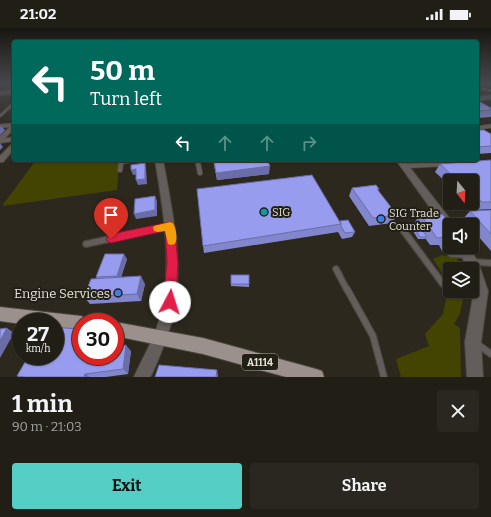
<!DOCTYPE html>
<html lang="en">
<head>
<meta charset="utf-8">
<style>
	body { margin:0; font-family:Bitter,serif; background:#29271f; color:#f1f3f6; height:100vh; display:flex; flex-direction:column; font-size:15px; white-space:nowrap }
	* { box-sizing:border-box; margin:0 }
	p { font-size:13px; color:#a2a2a1 }
	.icon { flex:none; width:22px; height:22px; fill:none; stroke:currentColor; stroke-width:2; stroke-linecap:round; stroke-linejoin:round }
	.map { position:relative; height:349px; overflow:hidden }
	.side { display:flex; flex-direction:column; background:#211e16; flex:1 }
	.side>* { flex:none }
	.top-card { position:absolute; left:12px; top:12px; width:467px; height:122px; border-radius:4px; box-shadow:0 1px 3px #0004,0 0 0 1px #3e3c35; background:#00695c; color:#fff; overflow:hidden }
	.needle { width:26px; rotate:162deg }
	.buttons { position:absolute; left:443px; top:146px; display:grid; gap:8px }
	.buttons a { display:grid; place-items:center; width:36px; height:36px; border-radius:4px; background:#211e16; box-shadow:0 1px 3px #0004,0 0 0 1px #3e3c35; font-size:20px }
	.speed { position:absolute; left:12px; top:285px; display:flex; gap:8px; font-size:20px; font-weight:700; text-align:center }
	.speed>* { display:grid; place-content:center; width:52px; height:52px; border-radius:50%; background:#211e16; box-shadow:0 1px 3px #0004,0 0 0 1px #3e3c35; line-height:1 }
	.speed small { font-size:10px; font-weight:400 }
	.speed .limit { border:6px solid #d22; background:#fff; color:#111 }
	.pin { position:absolute; display:grid; place-items:center; width:34px; height:34px; color:#fff; margin:-41px -17px; border-radius:50% 50% 50% 0; rotate:-45deg; box-shadow:0 0 4px #0007 }
	.pin .icon { rotate:45deg }
	.me { position:absolute; width:44px; margin:-22px; rotate:5deg; stroke-linejoin:round; filter:drop-shadow(0 0 3px #0008) }
	.turn { display:flex; align-items:center; gap:14px; height:84px; padding:0 12px; font-size:18px }
	.turn .icon { width:52px; height:52px; stroke-width:2.5 }
	.turn b { display:block; font-size:28px; line-height:34px }
	.lanes { display:flex; align-items:center; height:38px; padding:0 12px; background:#0003; justify-content:center; gap:20px; direction:ltr }
	.lanes .off { opacity:.35 }
	.round { display:grid; place-items:center; flex:none; width:42px; height:42px; border-radius:4px; background:#29271f }
	.summary { display:flex; align-items:center; justify-content:space-between; height:68px; padding:0 12px }
	h1 { font-size:24px; font-weight:700; line-height:30px }
	.primary-button { display:flex; gap:8px; margin-top:auto; padding:8px 12px }
	.primary-button a { flex:1; height:46px; border-radius:4px; background:#55cec5; color:#111; font-size:16px; font-weight:700; line-height:46px; text-align:center }
	.primary-button a+a { background:#29271f; color:#f1f3f6 }
	.status { display:flex; justify-content:space-between; align-items:center; height:28px; padding:0 20px; background:#211e16; direction:ltr }
	.status svg { height:11px; fill:currentColor }
	.map>svg:first-child { display:block }
</style>
</head>
<body>
<div class="status"><b>21:02</b><svg viewBox="0 0 49 12"><path d="M0 12V9h3v3zM5 12V6h3v6zM10 12V3h3v9zM15 12V0h3v12zM26 1h20v11H26zM47 4h2v5h-2z"/></svg></div>
<div class="map">
<svg width="491" height="349" viewBox="0 0 491 349">
	<rect width="100%" height="100%" fill="#2c281e"/>
	<path fill="#434402" d="M36,132H119L117,162L2,178Z
		M442,227L457,230L460,241H450V254L447,253L433,231Z
		M452,263L463,270L460,286L454,296L460,300L461,349H401L396,331L429,318L425,306L443,286L446,270Z"/>
	<g fill="none" stroke-linecap="round" stroke-linejoin="round">
		<g stroke="#49463c" stroke-width="3.5">
			<path id="service-far4" d="M0,88L14,75"/>
		</g>
		<g stroke="#49463c" stroke-width="5">
			<path id="service-far3" d="M0,98L14,97
				M477,100L491,98
				M197,132L198,136
				M122,134L137,132
				M121,136L122,132
				M445,136L471,134"/>
		</g>
		<g stroke="#49463c" stroke-width="6">
			<path id="service-far2" d="M198,135L200,145
				M404,138L461,135
				M120,142L121,135"/>
		</g>
		<g stroke="#49463c" stroke-width="8">
			<path id="service-far1" d="M403,202L443,256L450,259
				M86,216L170,198
				M451,226L466,227
				M473,234L491,235
				M336,241L347,262"/>
		</g>
		<g stroke="#49463c" stroke-width="8">
			<path id="service" d="M347,261L373,308L384,349
				M461,263L478,270
				M476,315L491,326"/>
		</g>
		<g stroke="#49463c" stroke-width="2">
			<path id="minor" d="M14,62V66L0,67V63Z
				M14,95V101L2,113L0,114V108Z
				M14,115V121L3,134H0V128L12,116Z
				M155,132H163C172,182 184,234 174,285C169,306 161,326 152,346L150,349H134C142,331 152,315 158,296C174,243 164,186 155,132Z"/>
		</g>
		<g stroke="#49463c" stroke-width="2">
			<path id="tertiary" d="M491,67V71L477,73V69Z
				M14,109V113L0,115V111Z
				M396,132H404L454,196L450,197V203L446,202Z
				M457,219H469L478,234L488,263L481,314L483,349H467L465,314L474,263L472,255V241H468Z"/>
		</g>
		<g stroke="#49463c" stroke-width="2">
			<path id="primary" d="M0,279L81,288L86,290L88,294H81V302L55,299V294H21V296L0,293Z
				M114,294H115L203,310L316,341L322,343L324,349H286L203,326L115,308Z"/>
		</g>
		<use href="#service-far4" stroke="#635d5b" stroke-width="2.5"/>
		<use href="#service-far3" stroke="#635d5b" stroke-width="3.5"/>
		<use href="#service-far2" stroke="#635d5b" stroke-width="4.5"/>
		<use href="#service-far1" stroke="#635d5b" stroke-width="5.5"/>
		<use href="#service" stroke="#635d5b" stroke-width="6"/>
		<use href="#minor" fill="#635d5b" fill-rule="evenodd"/>
		<use href="#tertiary" fill="#635d5b" fill-rule="evenodd"/>
		<use href="#primary" fill="#9c908c" fill-rule="evenodd"/>
		<path stroke="#817e75" stroke-width="2" stroke-dasharray="3.5 2" stroke-linecap="butt" d="M477,59L491,63"/>
	</g>
	<path fill="#8286cd" d="M487,55H491V57L486,56Z
		M477,72L491,80V88L490,89L477,90Z
		M477,102L491,106V125L477,126Z
		M213,132H267L269,146L217,152Z
		M290,132H308L291,134Z
		M491,132V181L475,182L467,175H472V153H450V158L435,144L440,136Z
		M352,160L379,161L378,163L397,187L392,195L369,198L349,168Z
		M491,182V223L472,201V197H468L463,191L470,183Z
		M420,186L450,197V219H463L461,221L442,223L439,217H430L425,210V211H418L411,200L413,197H417L415,194Z
		M340,193L355,204L352,209L342,211L338,204L204,225L203,218Z
		M127,231L121,249L145,256L141,273L90,276L84,269L97,250L96,249Z
		M249,247V259L231,258V256Z
		M131,323L128,346L106,349H20L17,348L33,330L81,328Z"/>
	<path fill="#6a6da7" d="M1,98L5,102L0,107V99Z
		M0,115L3,119L0,122Z
		M145,135L146,140L147,156L138,157L136,152Z
		M270,138L269,146L217,152L216,145Z
		M136,141L138,146L133,147L131,142Z
		M155,168L157,173V188L136,191L134,186Z
		M124,226L127,231L120,253L117,248Z
		M141,248L145,256L141,273L137,266Z
		M7,300L14,305L0,330V313Z
		M77,301L81,305V311L75,306Z
		M126,317L131,323L128,346L123,341Z
		M217,342L218,347V349H216Z
		M85,346L90,349H84Z"/>
	<path fill="#979cee" stroke="#6a6da7" d="M477,72L491,80V82L477,83Z
		M477,102H484L491,106V118L477,119Z
		M214,132H267L270,138L216,145Z
		M491,132V174H482L472,166V153H458L440,136Z
		M145,135V151L136,152V141L131,142V137Z
		M312,147L341,196L203,218L197,161Z
		M376,157L379,161H377L397,187L373,190L352,160Z
		M155,168V182L134,186L135,171Z
		M491,182V206L470,183Z
		M433,184L443,187L448,193H453L456,197H450V215H449L445,209L437,210L420,186H431Z
		M348,192L355,204L345,205L341,198V196L340,193Z
		M413,197H419L427,209H420Z
		M105,226H124L117,248L96,249Z
		M231,247H249V256H231Z
		M141,248L137,266L84,269L91,251Z
		M55,299L77,301L75,306L81,305V328H115V319L126,317L123,341L85,346L84,349H26L17,348L28,329L33,330L34,328H55Z
		M7,300L0,313V301Z
		M159,337L217,342L216,349H155Z"/>
	<linearGradient id="sky" x2="0" y2="1"><stop stop-color="#181610"/><stop offset="0.53" stop-color="#45484c"/><stop offset="1" stop-color="#45484c" stop-opacity="0"/></linearGradient>
	<rect width="491" height="104" fill="url(#sky)"/>
	<path fill="#e11d48" stroke="#92132f" d="M170,194L173,195L174,198L178,234L176,274L174,278L170,280L165,278L163,274L167,234L165,203L111,215L108,214L106,211L108,208L111,206Z"/>
	<path fill="#f59e0b" d="M170,194L173,195C176,200 178,211 175,216L171,217L168,216L165,203L158,204L154,203L153,200L154,198Z"/>
	<circle fill="#0f9aa8" stroke="#221f15" stroke-width="1.5" cx="264" cy="184" r="4"/>
	<g fill="#3f7fe0" stroke="#221f15" stroke-width="1.5">
		<circle cx="381" cy="191" r="4"/>
		<circle cx="118" cy="265" r="4"/>
	</g>
	<g text-anchor="middle" stroke-width="4" stroke-linejoin="round" paint-order="stroke">
		<rect fill="#221f15" stroke="#aaa7a0" stroke-width="1" x="242" y="326" width="36" height="16" rx="3"/>
		<g font-size="10" font-weight="bold" fill="#e4e1db">
			<text x="260" y="338">A1114</text>
		</g>
		<g font-size="11" fill="#e4e1db" stroke="#221f15" text-anchor="start">
			<text x="272" y="188">SIG</text>
			<text x="389" y="189">SIG Trade<tspan x="389" dy="13">Counter</tspan></text>
		</g>
		<g font-size="13" fill="#e4e1db" stroke="#221f15" text-anchor="end">
			<text x="110" y="270">Engine Services</text>
		</g>
	</g>
</svg>
<div class="buttons">
<a><svg class="needle" viewBox="-14 -14 28 28"><path d="M0-13l5 13h-10z" fill="#e53935"/><path d="M0 13l5-13h-10z" fill="#a2a2a1"/></svg></a>
<a><svg class="icon" aria-label="sound" viewBox="0 0 24 24"><path d="M4 9h4l5-4v14l-5-4H4zM17 9q2 3 0 6"/></svg></a>
<a><svg class="icon" aria-label="layers" viewBox="0 0 24 24"><path d="M12 4l9 5-9 5-9-5zM3 14l9 5 9-5"/></svg></a>
</div>
<div class="speed"><div>27<small>km/h</small></div><div class="limit">30</div></div>
<div class="pin" style="left:111px;top:211px;background:#d93025"><svg class="icon" aria-label="arrive" viewBox="0 0 24 24"><path d="M6 21V4h12l-3 4 3 4H6"/></svg></div>
<svg class="me" style="left:170px;top:274px" viewBox="-20 -20 40 40"><circle r="19" fill="#fff"/><path d="M0-13L10 11 0 6-10 11z" fill="#e11d48"/></svg>
<div class="top-card">
<div class="turn"><svg class="icon" aria-label="left" viewBox="0 0 24 24"><path d="M17 20v-9H6M10 6l-5 5 5 5"/></svg><div><b>50 m</b>Turn left</div></div>
<div class="lanes"><svg class="icon" aria-label="left" viewBox="0 0 24 24"><path d="M17 20v-9H6M10 6l-5 5 5 5"/></svg><svg class="icon off" aria-label="ahead" viewBox="0 0 24 24"><path d="M12 20V5M6 11l6-6 6 6"/></svg><svg class="icon off" aria-label="ahead" viewBox="0 0 24 24"><path d="M12 20V5M6 11l6-6 6 6"/></svg><svg class="icon off" aria-label="right" viewBox="0 0 24 24"><path d="M7 20v-9h11M14 6l5 5-5 5"/></svg></div>
</div>
</div>
<section class="side">
<div class="summary"><div><h1>1 min</h1><p>90 m · 21:03</p></div><a class="round"><svg class="icon" aria-label="close" viewBox="0 0 24 24"><path d="M6 6l12 12M18 6L6 18"/></svg></a></div>
<div class="primary-button"><a>Exit</a><a>Share</a></div>
</section>
</body>
</html>
